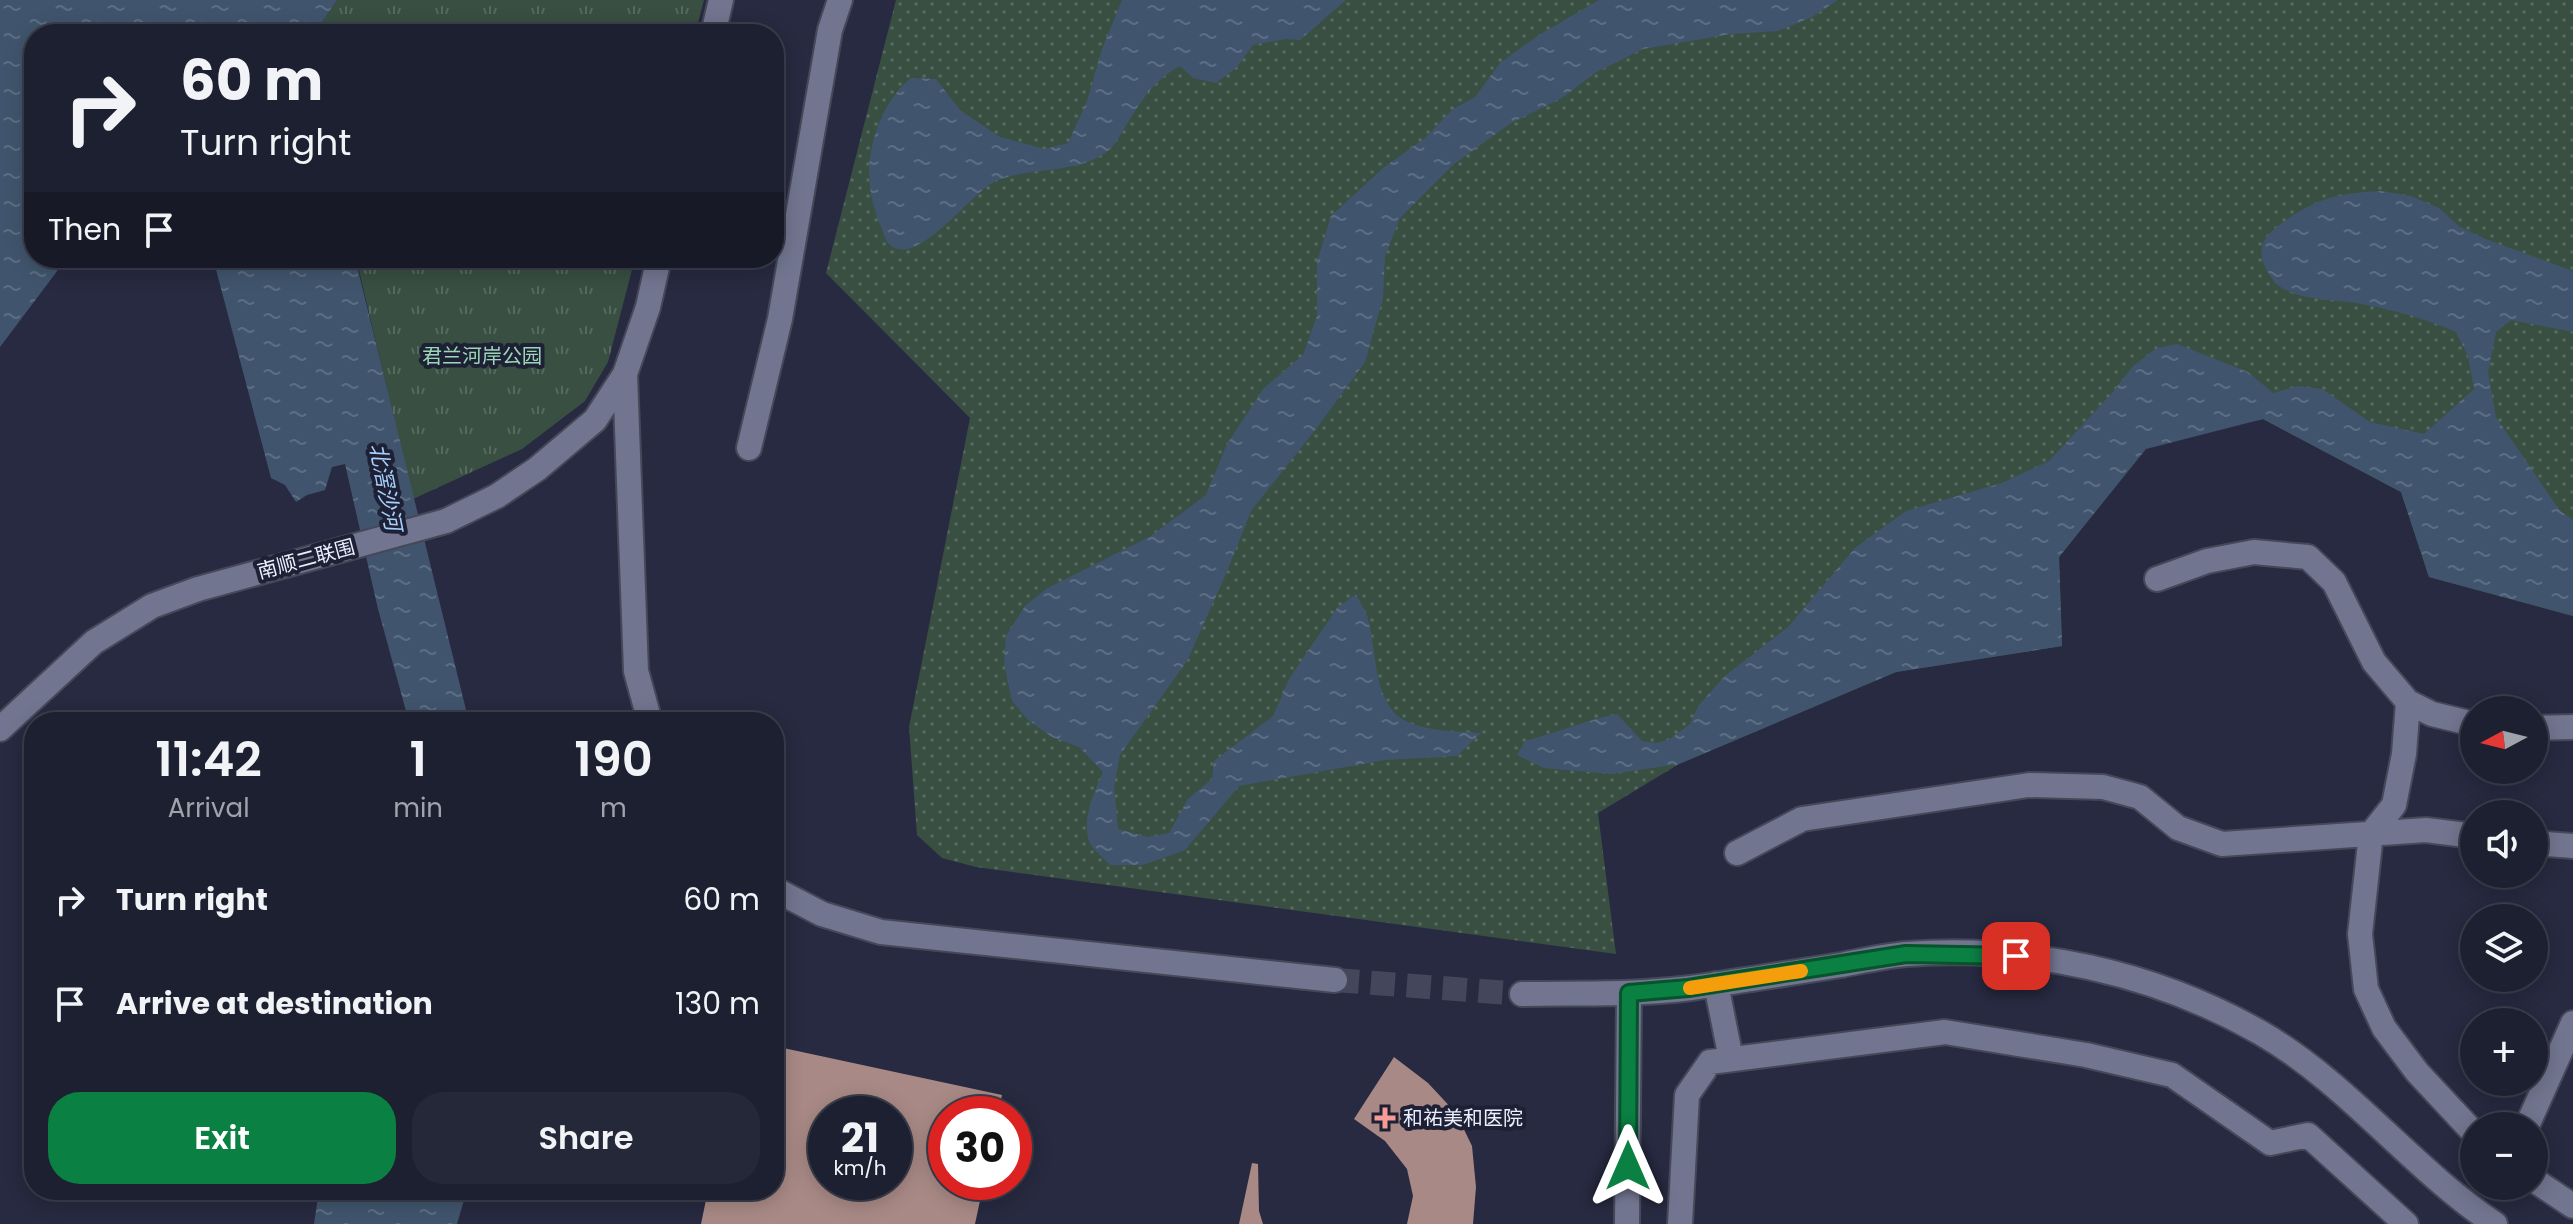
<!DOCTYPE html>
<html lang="en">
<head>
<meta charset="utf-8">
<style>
	body { margin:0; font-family:Poppins,"Noto Sans SC",sans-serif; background:#252838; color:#f1f3f6; height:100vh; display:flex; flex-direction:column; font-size:30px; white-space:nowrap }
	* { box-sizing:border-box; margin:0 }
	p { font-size:26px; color:#a0a3ab }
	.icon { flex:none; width:44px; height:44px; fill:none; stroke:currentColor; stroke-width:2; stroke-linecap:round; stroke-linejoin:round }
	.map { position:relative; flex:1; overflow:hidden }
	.side { position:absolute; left:24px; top:712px; width:760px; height:488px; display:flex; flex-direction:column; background:#1d2030; border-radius:32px; box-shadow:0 4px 20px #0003,0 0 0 2px #3b3e4c }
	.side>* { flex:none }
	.top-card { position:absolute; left:24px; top:24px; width:760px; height:244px; border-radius:32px; box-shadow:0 4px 20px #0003,0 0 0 2px #3b3e4c; background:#1d2030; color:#f1f3f6; overflow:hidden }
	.needle { width:52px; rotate:263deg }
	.buttons { position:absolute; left:2460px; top:696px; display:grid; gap:16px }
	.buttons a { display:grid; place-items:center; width:88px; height:88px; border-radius:50%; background:#1d2030; box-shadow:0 4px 20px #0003,0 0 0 2px #3b3e4c; font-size:40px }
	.speed { position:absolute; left:808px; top:1096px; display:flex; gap:16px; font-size:40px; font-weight:700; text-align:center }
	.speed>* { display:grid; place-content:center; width:104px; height:104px; border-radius:50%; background:#1d2030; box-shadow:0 4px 20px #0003,0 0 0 2px #3b3e4c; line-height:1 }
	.speed small { font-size:20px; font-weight:400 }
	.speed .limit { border:12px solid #d22; background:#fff; color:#111 }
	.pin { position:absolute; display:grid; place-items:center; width:68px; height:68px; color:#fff; margin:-34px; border-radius:16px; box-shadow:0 4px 12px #0006 }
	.me { position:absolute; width:88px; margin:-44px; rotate:0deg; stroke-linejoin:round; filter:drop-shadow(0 0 6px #0008) }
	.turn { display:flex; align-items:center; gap:28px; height:168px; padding:0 24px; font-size:36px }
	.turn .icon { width:104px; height:104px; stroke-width:2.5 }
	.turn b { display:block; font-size:56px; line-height:68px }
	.then { display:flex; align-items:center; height:76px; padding:0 24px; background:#0003; gap:16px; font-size:30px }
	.eta { display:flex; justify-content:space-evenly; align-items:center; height:136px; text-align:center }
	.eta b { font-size:48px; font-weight:600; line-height:56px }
	.cta { display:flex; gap:16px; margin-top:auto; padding:16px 24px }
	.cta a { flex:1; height:92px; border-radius:32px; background:#0b8043; color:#fff; font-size:32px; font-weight:600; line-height:92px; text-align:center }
	.cta a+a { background:#252838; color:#f1f3f6 }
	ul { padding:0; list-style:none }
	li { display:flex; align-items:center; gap:24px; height:104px; padding:0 24px }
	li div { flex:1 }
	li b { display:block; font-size:30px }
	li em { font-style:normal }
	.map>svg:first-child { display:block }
</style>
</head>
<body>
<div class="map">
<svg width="2573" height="1224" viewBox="0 0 2573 1224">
	<defs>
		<pattern id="grass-dots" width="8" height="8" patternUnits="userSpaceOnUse" patternTransform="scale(2)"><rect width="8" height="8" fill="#384f42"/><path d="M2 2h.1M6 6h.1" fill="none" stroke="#55695e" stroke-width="1.8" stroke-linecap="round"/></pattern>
		<pattern id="park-tufts" width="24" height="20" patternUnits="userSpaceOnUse" patternTransform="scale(2)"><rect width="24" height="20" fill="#384f42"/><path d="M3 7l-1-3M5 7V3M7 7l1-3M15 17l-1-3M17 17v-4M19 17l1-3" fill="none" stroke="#55695e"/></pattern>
		<pattern id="water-ripples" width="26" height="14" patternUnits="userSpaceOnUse" patternTransform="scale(2)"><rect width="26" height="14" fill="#40556d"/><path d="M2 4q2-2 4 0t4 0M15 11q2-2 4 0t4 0" fill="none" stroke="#5c6e83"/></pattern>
	</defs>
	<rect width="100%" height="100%" fill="#272a40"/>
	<path fill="url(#grass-dots)" d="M896,0H2573V616L2429,577L2401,492L2263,419L2149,444L2059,557L2062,646L1896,672L1679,764L1598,813L1616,954L976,867L942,858L917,835L909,727L970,418L826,273Z"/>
	<path fill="url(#park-tufts)" d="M337,0H704L695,34H314Z
		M356,258H635L608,362L585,401L522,449L413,499Z"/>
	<path fill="url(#water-ripples)" d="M0,0H337L314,34H34V258H67L0,347Z
		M1122,0H1346L1300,40L1286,39L1253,45L1237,67L1216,83L1193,78L1180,66C1155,79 1141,101 1127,124C1121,133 1115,147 1105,153C1073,175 1029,166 994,182C973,191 917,269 890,245C886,242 884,234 882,229C871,204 866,178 871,152C876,124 889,96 911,78L936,79L960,110L1000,137L1045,149L1068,143L1087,101L1102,49Z
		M1599,0H1838L1812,17L1778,31L1731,34L1643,49L1595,73L1562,98L1511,123L1454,164L1400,218L1385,256L1383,298L1365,362L1316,429L1251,511L1226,574L1187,661L1120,755L1114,787L1118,829L1147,837L1169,833L1188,799L1212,779L1214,761L1273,716L1289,679L1337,608L1356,594C1359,601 1364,608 1367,616C1377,646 1372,700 1402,719C1425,732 1456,731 1481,733L1457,756L1385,760L1239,786L1185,850L1143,865H1110C1104,858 1092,849 1089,841C1082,818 1094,792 1103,772L1079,747L1052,737L1028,720L1012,701L1004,663L1006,636L1025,606L1046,589L1151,536L1206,495L1227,444L1264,388L1303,355L1317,316V262L1331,216L1383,168L1425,138L1453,109L1475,97L1500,63L1539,35Z
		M2380,191L2411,196L2439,208L2460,227L2488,240L2573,271V332L2511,320L2496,332L2488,373L2496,417L2560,511L2573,520V616L2429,577L2401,492L2263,419L2146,449L2059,557L2062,646L1896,672L1679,764L1612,774L1544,768L1517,755L1525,741C1556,733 1586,720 1617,714L1642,741L1657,743L1670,739L1690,724L1699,705L1725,676L1788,627L1855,548L1906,511L2002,483L2049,461L2112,393L2133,366L2157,348L2177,344L2248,372L2273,393L2298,386L2322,389L2370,422L2424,434L2474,389L2468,356L2456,332C2424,318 2390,309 2356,303C2330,299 2302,301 2279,286C2274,283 2271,277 2268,272C2256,254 2261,238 2278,226C2315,198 2335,194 2380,191Z
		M213,258H355L469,722H409L378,609L345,464L332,467L325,490L307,495L296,502L285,485L271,478Z
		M319,1190H467L457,1224H314Z"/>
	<path fill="#a88985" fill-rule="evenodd" d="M774,1046L1002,1095L998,1114H946V1182H984L975,1224H701L708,1190H774ZM826,1114H894V1182H826Z
		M1394,1057L1428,1083L1456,1113L1472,1146L1476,1187L1473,1224H1407L1413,1196L1407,1169L1385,1141L1354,1119Z
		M1252,1163L1258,1164L1259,1211L1263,1224H1239Z"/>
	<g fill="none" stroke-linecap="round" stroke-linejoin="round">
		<path stroke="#44475c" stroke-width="24" stroke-dasharray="24 12" stroke-linecap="butt" d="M1335,980L1522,994"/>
		<g stroke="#454859" stroke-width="28">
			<path id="street" d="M713,34L721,0
				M625,374L636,671L650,722
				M749,448L780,319L830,30L840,0
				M2157,579L2207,561L2254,552L2308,557L2334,582L2374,662L2408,702L2432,714L2474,724
				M2408,702L2404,754L2394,805L2371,834L2360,934L2366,989L2384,1028L2417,1072L2474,1133
				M2534,728L2573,727
				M0,729L94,642L152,606L198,589L446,521L497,496L537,469L595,420L625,374L648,307L659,258
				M2534,843L2573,846
				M1737,853L1802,819L2029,785L2103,787L2140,797L2178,828L2222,844L2426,830L2474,836
				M774,889L822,914L881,932L1335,980
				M1716,984L1731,1059
				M1522,994C1578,993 1635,995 1691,988C1741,981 1791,973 1841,965C1862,961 1884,956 1906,954C2029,945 2154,972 2261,1033C2349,1084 2411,1168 2495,1224
				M2527,1126L2573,1023
				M2534,1180L2573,1206
				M1627,1224L1629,993
				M1680,1224L1687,1095L1710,1062L1945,1032L2086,1055L2172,1075L2270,1143L2308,1135L2406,1224"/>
		</g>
		<use href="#street" stroke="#71758f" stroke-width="24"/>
	</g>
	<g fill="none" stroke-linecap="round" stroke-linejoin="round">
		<g stroke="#07532c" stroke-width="20">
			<path id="route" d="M1628,1166L1629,993L1688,988L1906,954L2016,956"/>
		</g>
		<use href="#route" stroke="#0b8043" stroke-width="14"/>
		<path stroke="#f59e0b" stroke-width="14" d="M1690,988L1801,971"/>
	</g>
	<path fill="#f59c96" stroke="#1e2135" stroke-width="3" d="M1381 1106h8v8h8v8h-8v8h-8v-8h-8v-8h8z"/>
	<g text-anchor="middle" stroke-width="8" stroke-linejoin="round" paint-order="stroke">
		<g font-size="20" fill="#9bd7b6" stroke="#1e2135">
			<text x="482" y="363">君兰河岸公园</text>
		</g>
		<g font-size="20" fill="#ebeefc" stroke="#1e2135">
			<text transform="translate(306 559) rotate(-15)" y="7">南顺二联围</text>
		</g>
		<g font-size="20" fill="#ebeefc" stroke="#1e2135" text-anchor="start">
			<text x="1403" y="1125">和祐美和医院</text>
		</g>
		<g font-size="22" font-style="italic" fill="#a7d0fd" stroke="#1e2135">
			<text transform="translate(386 487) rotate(79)" y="8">北滘沙河</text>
		</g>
	</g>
</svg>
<div class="buttons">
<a><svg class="needle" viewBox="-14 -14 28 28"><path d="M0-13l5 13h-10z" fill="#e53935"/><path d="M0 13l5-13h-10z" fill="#a0a3ab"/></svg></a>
<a><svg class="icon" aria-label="sound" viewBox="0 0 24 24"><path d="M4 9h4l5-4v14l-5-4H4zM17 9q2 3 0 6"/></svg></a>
<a><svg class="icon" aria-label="layers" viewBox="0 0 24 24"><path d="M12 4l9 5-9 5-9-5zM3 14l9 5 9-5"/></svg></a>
<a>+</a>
<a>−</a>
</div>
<div class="speed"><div>21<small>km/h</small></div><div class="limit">30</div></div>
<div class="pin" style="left:2016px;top:956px;background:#d93025"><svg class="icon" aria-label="arrive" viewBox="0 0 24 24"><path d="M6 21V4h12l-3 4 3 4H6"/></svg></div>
<svg class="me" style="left:1628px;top:1166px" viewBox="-20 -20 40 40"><path d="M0-17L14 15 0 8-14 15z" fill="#0b8043" stroke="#fff" stroke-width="4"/></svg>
<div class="top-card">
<div class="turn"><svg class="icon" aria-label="right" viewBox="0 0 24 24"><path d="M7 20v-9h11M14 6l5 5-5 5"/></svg><div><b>60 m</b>Turn right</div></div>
<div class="then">Then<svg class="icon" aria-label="arrive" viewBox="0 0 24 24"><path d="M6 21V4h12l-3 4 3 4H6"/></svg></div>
</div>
<section class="side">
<div class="eta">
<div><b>11:42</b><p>Arrival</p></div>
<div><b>1</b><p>min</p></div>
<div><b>190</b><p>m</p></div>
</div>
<ul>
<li><svg class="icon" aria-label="right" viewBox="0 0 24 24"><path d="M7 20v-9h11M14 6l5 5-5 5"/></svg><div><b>Turn right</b></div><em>60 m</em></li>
<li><svg class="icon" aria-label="arrive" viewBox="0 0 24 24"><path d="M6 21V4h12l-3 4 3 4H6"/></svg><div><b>Arrive at destination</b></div><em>130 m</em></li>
</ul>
<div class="cta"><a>Exit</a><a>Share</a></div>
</section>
</div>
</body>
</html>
